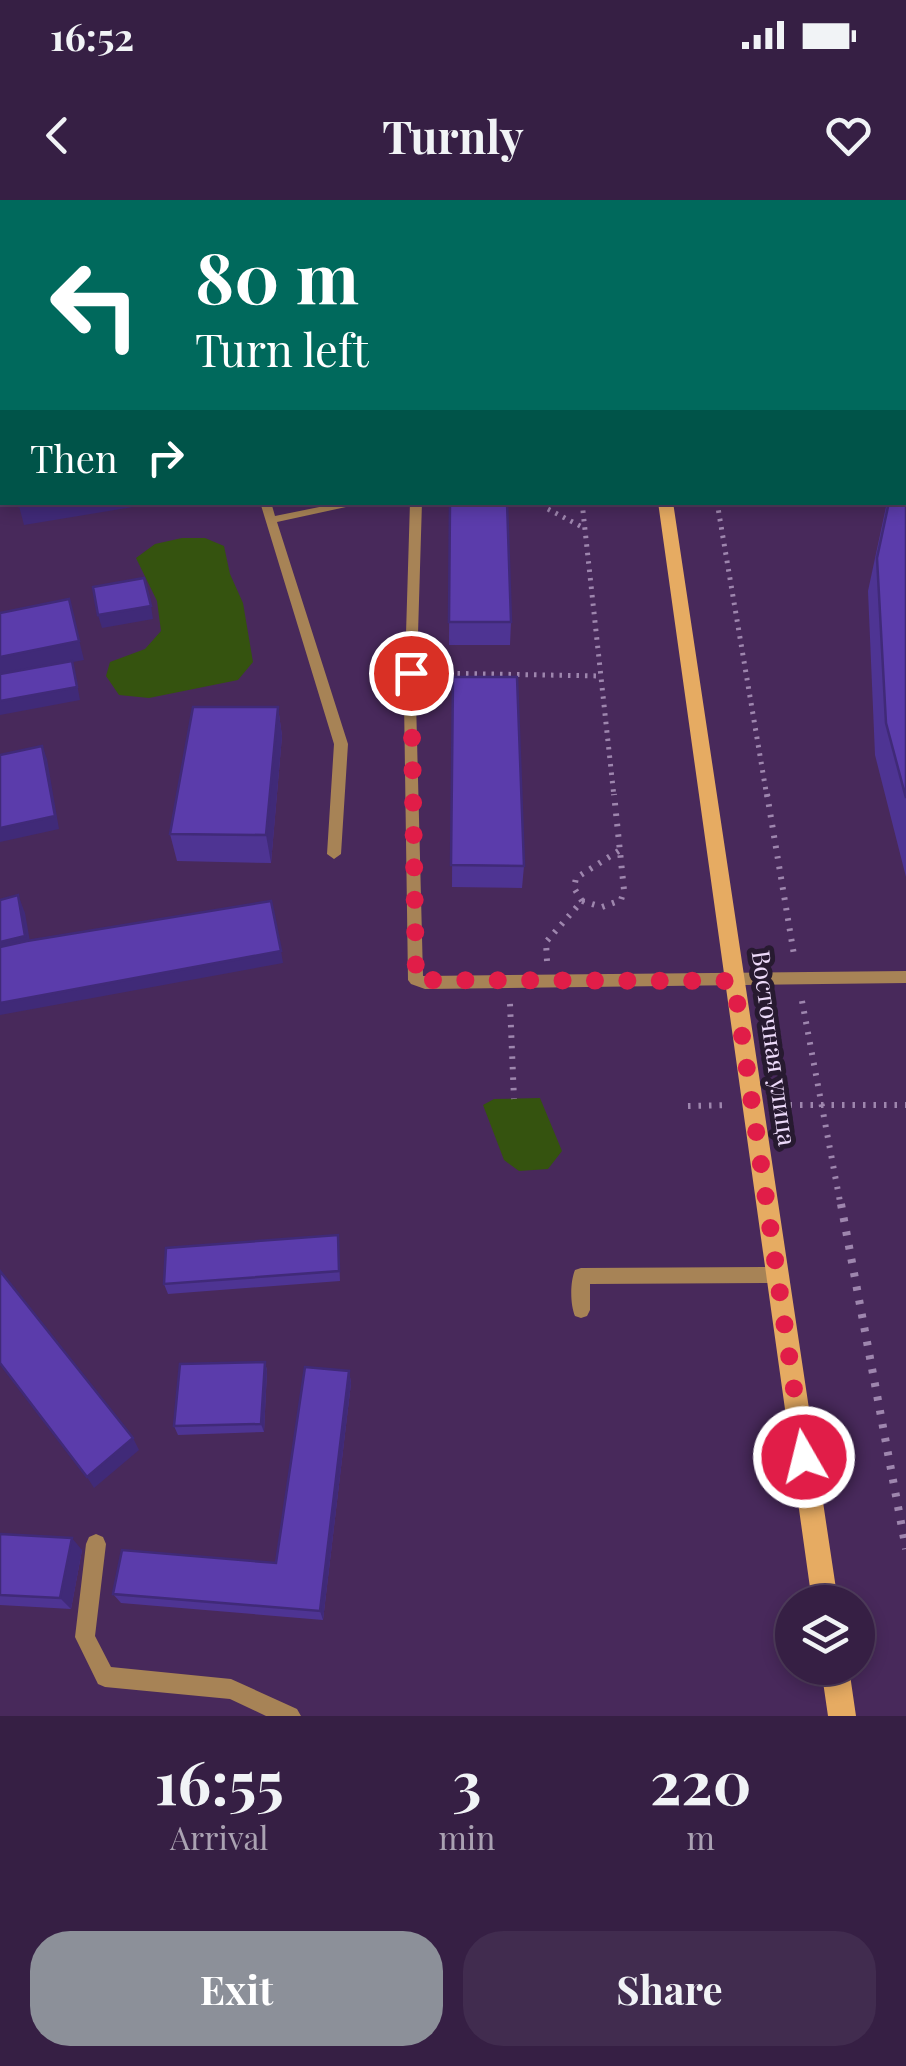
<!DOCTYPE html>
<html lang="en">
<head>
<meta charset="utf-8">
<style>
	body { margin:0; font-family:"Playfair Display",serif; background:#412c4f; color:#f1f3f6; height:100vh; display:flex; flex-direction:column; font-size:38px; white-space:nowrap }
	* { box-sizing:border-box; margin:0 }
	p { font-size:32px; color:#aaa2b2 }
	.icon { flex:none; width:55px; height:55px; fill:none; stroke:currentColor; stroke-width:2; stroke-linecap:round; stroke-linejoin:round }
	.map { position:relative; height:1516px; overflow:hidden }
	.panel { display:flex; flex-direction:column; background:#361f44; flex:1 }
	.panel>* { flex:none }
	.hud { position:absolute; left:0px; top:0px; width:908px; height:305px; box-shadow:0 5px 15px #0003,0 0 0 2px #503d5d; background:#00695c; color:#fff; overflow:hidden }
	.fabs { position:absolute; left:775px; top:1385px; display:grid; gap:20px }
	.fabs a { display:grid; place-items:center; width:100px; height:100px; border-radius:50%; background:#361f44; box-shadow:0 5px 15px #0003,0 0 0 2px #503d5d; font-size:50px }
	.pin { position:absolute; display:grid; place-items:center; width:85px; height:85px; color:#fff; margin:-42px; border:5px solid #fff; border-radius:50%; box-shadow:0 2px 10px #0007 }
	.me { position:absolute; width:110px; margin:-55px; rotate:352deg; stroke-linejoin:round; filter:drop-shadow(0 0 8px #0008) }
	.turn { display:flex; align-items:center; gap:35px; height:210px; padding:0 30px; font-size:45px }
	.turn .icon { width:130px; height:130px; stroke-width:2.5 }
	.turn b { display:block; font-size:70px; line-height:85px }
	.then { display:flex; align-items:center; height:95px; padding:0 30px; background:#0003; gap:20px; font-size:38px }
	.eta { display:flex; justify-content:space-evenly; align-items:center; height:170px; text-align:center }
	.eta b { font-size:60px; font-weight:700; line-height:70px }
	.action { display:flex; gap:20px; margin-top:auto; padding:20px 30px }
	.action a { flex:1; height:115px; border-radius:40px; background:#8c9099; color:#fff; font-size:40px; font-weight:700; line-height:115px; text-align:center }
	.action a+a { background:#412c4f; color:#f1f3f6 }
	.status { display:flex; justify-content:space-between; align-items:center; height:70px; padding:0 50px; background:#361f44; direction:ltr }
	.status svg { height:28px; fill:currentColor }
	header { display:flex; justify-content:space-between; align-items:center; height:130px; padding:0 30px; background:#361f44; font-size:45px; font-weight:700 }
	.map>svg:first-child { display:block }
</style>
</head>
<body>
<div class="status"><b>16:52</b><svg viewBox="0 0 49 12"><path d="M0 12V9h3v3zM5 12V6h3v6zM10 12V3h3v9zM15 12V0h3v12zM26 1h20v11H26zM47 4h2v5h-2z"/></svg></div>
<header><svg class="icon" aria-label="back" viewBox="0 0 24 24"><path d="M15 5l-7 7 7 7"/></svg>Turnly<svg class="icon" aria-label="heart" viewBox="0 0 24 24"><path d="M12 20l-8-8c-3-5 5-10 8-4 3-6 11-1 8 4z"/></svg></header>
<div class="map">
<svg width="906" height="1516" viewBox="0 0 906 1516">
	<rect width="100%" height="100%" fill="#48295b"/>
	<path fill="#35530f" d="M182,338H205L224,346L230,374L243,403L253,462L238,480L149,498L119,495L106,476L110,462L145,449L161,431L157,401L136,358L155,344Z
		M540,898L562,951L548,969L519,971L504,960L483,905L494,899Z"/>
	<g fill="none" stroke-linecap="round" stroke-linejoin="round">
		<path stroke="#9e86ae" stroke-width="4" stroke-dasharray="1 5" stroke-linecap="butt" d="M0,92L2,100"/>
		<path stroke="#9e86ae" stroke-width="5" stroke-dasharray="2.5 6" stroke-linecap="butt" d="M544,302L546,308L584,328
			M582,302L614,597
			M717,302L767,597
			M432,473L601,476"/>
		<path stroke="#9e86ae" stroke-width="6" stroke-dasharray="2.5 8" stroke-linecap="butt" d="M767,594L794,755
			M582,701L602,707L621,700L624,690L614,594
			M547,761L546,742L582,701L574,688L576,678L620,650
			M802,801L841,1007
			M510,804L514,899
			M779,905H906
			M688,906L727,905"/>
		<path stroke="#9e86ae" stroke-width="8" stroke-dasharray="4 10" stroke-linecap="butt" d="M841,1004L906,1349"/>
		<path fill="#a78356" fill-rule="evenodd" d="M85,0H93L94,2H86Z
			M530,0H538V2H530Z
			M904,2H906V8H905Z
			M905,153H906V159H905Z
			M0,204H2V211H0Z
			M260,302H271L275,316L344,302H369L277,322L348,544L341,654L334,659L327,654L334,544Z
			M410,302H422L416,500L423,776L906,771V783L425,789L411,784L408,780L404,500Z
			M777,1067L783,1069L786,1075L783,1081L777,1083L590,1084V1110L587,1116L581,1118L575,1116C570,1104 570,1082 575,1070L581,1068Z
			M96,1334L103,1337L106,1344L95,1436L111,1467L231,1479L297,1509L301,1516H266L230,1499L105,1487L98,1484L75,1437L86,1344L89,1337Z"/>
		<path fill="#e6ab62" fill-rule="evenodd" d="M615,0H627L628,2H616Z
			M658,302H673L838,1402H812Z
			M821,1468H849L856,1516H828Z"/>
	</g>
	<path fill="#4e3493" d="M438,0H509V2H438Z
		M906,228V677L875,555L868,391L887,302H905Z
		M450,302L511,422L510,445H449Z
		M453,477L524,666L522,688L452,687Z
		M278,507L282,536L271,663L177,661L170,634Z
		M338,1035L340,1081L168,1094L164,1084Z
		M265,1162L267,1171L264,1232L178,1235L174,1226Z
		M349,1171L351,1183L323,1420L121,1403L113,1394L276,1363Z
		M0,1334L82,1350L71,1409L0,1405Z"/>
	<path fill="#402a78" d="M41,302H150L151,304L24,325L19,306Z
		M69,399L84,460L73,462L80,500L0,515V457Z
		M151,406L153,419L102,428L98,415Z
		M278,507L282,536L271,663L266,635Z
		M42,546L47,559L59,629L0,642V628Z
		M18,695L25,713L32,753L0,761V742Z
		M281,751L283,763L0,815V803Z
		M265,1162L267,1171L264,1232L261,1224Z
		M349,1171L351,1183L323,1420L320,1411Z
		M133,1238L139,1250L94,1288L87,1277Z
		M72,1338L82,1350L71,1409L60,1398Z"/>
	<path fill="#5b3cab" stroke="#402a78" stroke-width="2.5" d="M9,0H57L58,2H10Z
		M220,0H280V2H219Z
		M905,58H906L905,95Z
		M905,228H906V598L886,523L877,358L889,302H905Z
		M18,302H41L19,306Z
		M450,302H507L511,422H449Z
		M144,378L151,406L98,415L93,387Z
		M69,399L79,441L0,457V413Z
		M72,461L77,487L0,501V474Z
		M453,477H517L524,666L451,665Z
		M193,507H278L266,635L170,634Z
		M42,546L55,616L0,628V555Z
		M18,695L25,736L0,742V700Z
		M271,701L281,751L0,803V747L27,741Z
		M338,1035L339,1071L164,1084L166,1048Z
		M0,1071L133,1238L87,1277L0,1163Z
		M265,1162L261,1224L174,1226L180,1164Z
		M305,1167L349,1171L320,1411L113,1394L122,1350L276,1363Z
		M0,1334L72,1338L60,1398L0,1395Z"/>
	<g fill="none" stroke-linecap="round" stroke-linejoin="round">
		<path stroke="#e11d48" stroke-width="18" stroke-dasharray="0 32.4" d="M411,473L416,780L734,781L804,1257"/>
	</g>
	<g text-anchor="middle" stroke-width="10" stroke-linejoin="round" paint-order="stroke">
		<g font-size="25" fill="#ecdaf9" stroke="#271a30">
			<text transform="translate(774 848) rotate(82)" y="9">Восточная улица</text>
		</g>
	</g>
</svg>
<div class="fabs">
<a><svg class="icon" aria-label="layers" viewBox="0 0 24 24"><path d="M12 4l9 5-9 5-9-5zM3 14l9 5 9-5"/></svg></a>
</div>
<div class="pin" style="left:411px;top:473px;background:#d93025"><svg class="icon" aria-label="arrive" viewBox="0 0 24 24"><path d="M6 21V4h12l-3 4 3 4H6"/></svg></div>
<svg class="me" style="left:804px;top:1257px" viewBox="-20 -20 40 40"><circle r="17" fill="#e11d48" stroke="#fff" stroke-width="3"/><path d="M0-11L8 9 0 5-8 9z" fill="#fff"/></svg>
<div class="hud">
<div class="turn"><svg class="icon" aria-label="left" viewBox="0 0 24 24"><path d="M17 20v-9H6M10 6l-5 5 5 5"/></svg><div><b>80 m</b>Turn left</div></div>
<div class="then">Then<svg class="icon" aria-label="right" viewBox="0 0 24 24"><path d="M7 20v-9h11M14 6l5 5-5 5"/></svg></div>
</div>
</div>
<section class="panel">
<div class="eta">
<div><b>16:55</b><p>Arrival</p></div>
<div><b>3</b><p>min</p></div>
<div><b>220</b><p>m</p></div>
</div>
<div class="action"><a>Exit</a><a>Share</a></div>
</section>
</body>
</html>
